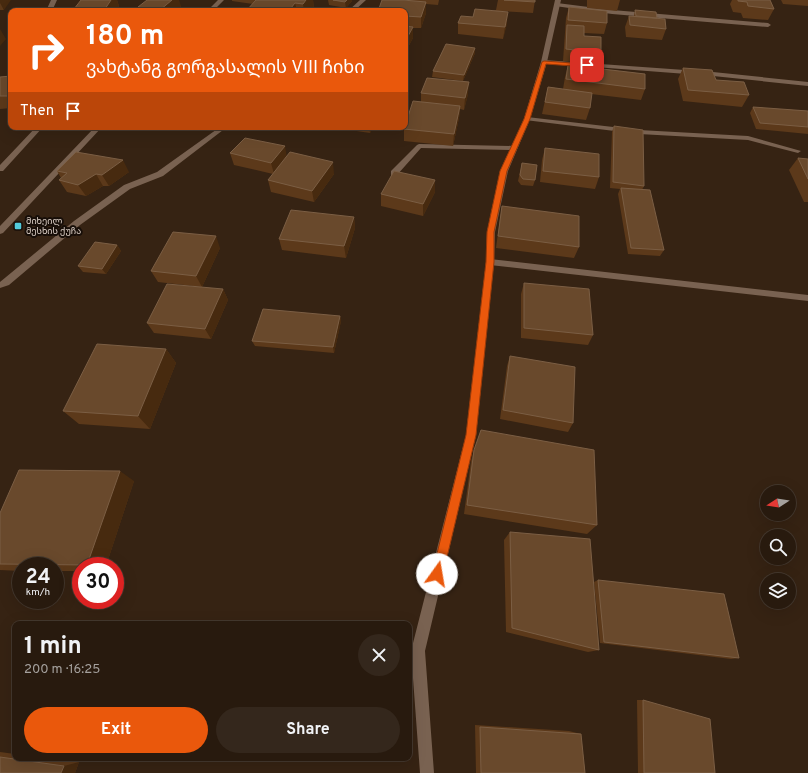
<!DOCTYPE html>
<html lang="en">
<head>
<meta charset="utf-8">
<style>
	body { margin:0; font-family:Overpass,"Noto Sans Georgian",sans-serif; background:#34271c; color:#f1f3f6; height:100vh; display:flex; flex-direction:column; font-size:15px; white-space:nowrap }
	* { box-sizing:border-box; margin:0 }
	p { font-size:13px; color:#a5a19e }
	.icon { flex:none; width:22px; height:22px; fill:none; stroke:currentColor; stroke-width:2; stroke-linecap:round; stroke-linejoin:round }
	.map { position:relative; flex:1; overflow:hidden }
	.drawer { position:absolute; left:12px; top:621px; width:400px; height:140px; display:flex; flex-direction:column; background:#281a0e; border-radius:8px; box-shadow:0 4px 16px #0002,0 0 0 1px #44382e }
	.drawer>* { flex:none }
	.top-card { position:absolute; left:8px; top:8px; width:400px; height:122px; border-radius:8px; box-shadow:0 4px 16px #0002,0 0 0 1px #44382e; background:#ea580c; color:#fff; overflow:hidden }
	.needle { width:26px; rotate:258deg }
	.controls { position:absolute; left:760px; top:485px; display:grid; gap:8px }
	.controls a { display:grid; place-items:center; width:36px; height:36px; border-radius:50%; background:#281a0e; box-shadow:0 4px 16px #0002,0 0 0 1px #44382e; font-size:20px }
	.speed { position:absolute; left:12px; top:557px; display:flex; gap:8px; font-size:20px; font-weight:700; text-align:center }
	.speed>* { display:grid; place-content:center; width:52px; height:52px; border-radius:50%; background:#281a0e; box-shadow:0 4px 16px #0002,0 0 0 1px #44382e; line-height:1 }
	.speed small { font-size:10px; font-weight:400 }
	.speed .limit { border:6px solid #d22; background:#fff; color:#111 }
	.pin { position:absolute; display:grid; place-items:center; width:34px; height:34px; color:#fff; margin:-17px; border-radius:8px; box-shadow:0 2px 6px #0006 }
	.me { position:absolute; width:44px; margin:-22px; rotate:13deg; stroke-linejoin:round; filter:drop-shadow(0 0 3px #0008) }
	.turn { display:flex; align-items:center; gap:14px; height:84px; padding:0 12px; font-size:18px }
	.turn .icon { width:52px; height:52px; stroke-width:2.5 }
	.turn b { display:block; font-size:28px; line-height:34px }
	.then { display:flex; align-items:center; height:38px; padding:0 12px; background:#0003; gap:8px; font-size:15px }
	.round { display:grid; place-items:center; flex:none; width:42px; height:42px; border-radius:21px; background:#34271c }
	.headline { display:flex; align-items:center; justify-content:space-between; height:68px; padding:0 12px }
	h1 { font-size:24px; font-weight:700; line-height:30px }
	.cta { display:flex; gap:8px; margin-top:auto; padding:8px 12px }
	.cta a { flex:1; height:46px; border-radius:24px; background:#ea580c; color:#fff; font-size:16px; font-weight:700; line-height:46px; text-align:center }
	.cta a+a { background:#34271c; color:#f1f3f6 }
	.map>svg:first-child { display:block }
</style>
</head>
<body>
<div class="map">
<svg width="808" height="773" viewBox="0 0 808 773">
	<rect width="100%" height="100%" fill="#362313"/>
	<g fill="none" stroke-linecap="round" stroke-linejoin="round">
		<path fill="#796251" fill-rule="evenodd" d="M557,3L612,10L768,23L771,25L768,27L612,14L555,6L554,5Z
			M544,60L713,72L808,82V86L713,76L542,63V61Z
			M527,117L639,130L748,136L801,151L798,153L748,140L639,134L525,120V118Z
			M419,144L514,146L517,148L514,150L421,148L397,175H391V171L417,145Z
			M490,259L808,295V301L490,265L486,262Z"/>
		<path fill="#796251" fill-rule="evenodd" d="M51,0H57L52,11H46Z
			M360,0H366L354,11H348Z
			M555,0H561L547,62L530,119L508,171L495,232L494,262L476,435L425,651L434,773H420L411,651L466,435L486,262L487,232L500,171L524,119L541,62Z
			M36,127H43L3,171H0V165Z
			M220,127H227L163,176L130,189L80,225L9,285L0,288V282L74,221L124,185L157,172Z"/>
		<path fill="#796251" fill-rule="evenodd" d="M218,0H224L213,11H207Z
			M95,127H102L3,233L0,234V226Z"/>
	</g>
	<path fill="#5c391a" d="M0,0L4,10H0Z
		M111,0H117L119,6L116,11H75L74,9Z
		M232,0H313L314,9L312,11H246L253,4L232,1Z
		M328,0H352V1L346,8L329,5Z
		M410,0H439L438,5L426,4V13L421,28H413V38L407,49H405V11Z
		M498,0H535L533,13L502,11L507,23L503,39L458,34V23L473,17L496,10Z
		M587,0H620L617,11L587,8Z
		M732,0H770L774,9L768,20L743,18L741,13L733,12L730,4Z
		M781,0H808V6L783,4Z
		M181,6L176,11H139L138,7Z
		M569,7L607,23L604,34L584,33V36L601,53L598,64L563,61L566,18Z
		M635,10L657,18L666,29L662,40L626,37L625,27L629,16H634Z
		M475,48V53L463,81L432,77L433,71Z
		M568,65L645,89L641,100L591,94L590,108L586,120L542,114L548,87L563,89L565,77Z
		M683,68L716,80L749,95L742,107L683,101L678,79Z
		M11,76V108L0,109V77Z
		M421,93L468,94L464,110L460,109L459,118L453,146L404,141V129L421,102Z
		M753,107L808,111V134L756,129L750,113Z
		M614,126L644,186L642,190L664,250L660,256L628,254L618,194L620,189L610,188L612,132Z
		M329,127H373L370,133Z
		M545,148L599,177L595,189L540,182L542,160Z
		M230,153L287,156L334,174L314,202L271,192L268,180L273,174L234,165Z
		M798,158L808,159V202H804L789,170Z
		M522,163L535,180L533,186L521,185L518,181Z
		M57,171L129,172L109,186H103L86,196L67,192L59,180L61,178Z
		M435,192L423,216L381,206V194Z
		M502,206L579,247L574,258L496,248L500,218Z
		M354,217L355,228L346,258L282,250L279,239Z
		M117,245L121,251L106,274L83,272L78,266Z
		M220,248L202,287L158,282L151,271Z
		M524,283L593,335L588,345L521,338V294Z
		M223,289L228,300L211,339L154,333L147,323Z
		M340,316L341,321L334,353L255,346L252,341Z
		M166,349L176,363L150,429L79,424L63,411Z
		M510,356L573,423L568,432L500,419L507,366Z
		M474,450L597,525L587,534L464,514L471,461Z
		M134,481L106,566H81V571H55V566H21V571L0,570V513Z
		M510,532L599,650L588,652L506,632L504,540Z
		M598,580L739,658L731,659L600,643L594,582Z
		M637,700H643L715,773H638Z
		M475,725L569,731L581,734L585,773H476Z
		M0,752L15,754V758H47L79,762L75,773H0Z"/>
	<path fill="#472a0f" d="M0,0H11L4,10L0,3Z
		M111,0H117L119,6L116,11H106L105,9Z
		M172,0H179L181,6L176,11H161L160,10Z
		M306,0H313L314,9L312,11H304L303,4Z
		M347,0H352V1L346,8L345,2Z
		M426,2V13L421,28V17Z
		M295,3L297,11L291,8Z
		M508,12L507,23L503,39L505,27Z
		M413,27V38L407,49V38Z
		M0,29L6,39L0,46Z
		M475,48V53L463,81L464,75Z
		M469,82L468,94L464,110L465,98Z
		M460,106L459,118L453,146L454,134Z
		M369,127H373L370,133Z
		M285,146L287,158L274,174L271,163Z
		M123,160L129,172L109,186L102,175Z
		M333,162L334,174L314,202L312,191Z
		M96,174L103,186L86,196L78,185Z
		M435,180V192L423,216V204Z
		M354,217L355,228L346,258L344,246Z
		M216,236L220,248L202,287L196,276Z
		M117,245L121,251L106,274L102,269Z
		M223,289L228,300L211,339L205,329Z
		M340,316L341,321L334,353L333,347Z
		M166,349L176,363L150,429L138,416Z
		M120,471L134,481L106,566H91L87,565Z
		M79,762L75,773H61L64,766Z"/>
	<path fill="#69492c" stroke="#7b5e44" d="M81,0H111L105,9H74Z
		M147,0H172L160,10L138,7Z
		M256,0H306L303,4L295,3L291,8L300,9L298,11H246Z
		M333,0H347L345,2Z
		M382,0H403L426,2L421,17L405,16V11H378Z
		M504,0H535V2Z
		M738,0H770L774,9L748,6L747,2L738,1Z
		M569,7L607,11V23L568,20Z
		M475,9L508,12L505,27L458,23L461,16L473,17Z
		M635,10L656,12L657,18L636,16Z
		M629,16L665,19L666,29L630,25Z
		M567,25L584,26V36L601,37V53L566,49Z
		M405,26L413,27L407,38L405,37Z
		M446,44L475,48L464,75L433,71Z
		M568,65L645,74V89L566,79Z
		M683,68L712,70L716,80L744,82L749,95L688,90Z
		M11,76V96H0V77Z
		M427,78L469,82L465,98L421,93Z
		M548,87L592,93L590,108L545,102Z
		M413,101L460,106L454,134L404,129Z
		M753,107L808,111V127L760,123Z
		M614,126L643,130L644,186L613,182Z
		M245,138L285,146L271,163L230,153Z
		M545,148L599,154V177L543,171Z
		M76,152L123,160L102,175L96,174L78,185L59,180L67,173L57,171Z
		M290,152L333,162L312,191L268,180Z
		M798,158L808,159V179Z
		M522,163L537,165L535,180L523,179L520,175Z
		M394,171L435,180L423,204L381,194Z
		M621,188L650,190L664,250L631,248Z
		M502,206L579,216V247L498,236Z
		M291,210L354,217L344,246L279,239Z
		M173,232L216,236L196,276L151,271Z
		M95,242L117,245L102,269L78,266Z
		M524,283L589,289L593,335L524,328Z
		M167,284L223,289L205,329L147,323Z
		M263,309L340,316L333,347L252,341Z
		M97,344L166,349L138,416L63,411Z
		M510,356L575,367L573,423L503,410Z
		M481,430L594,450L597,525L467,505L474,450Z
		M19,470L120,471L87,565L0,564V513Z
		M510,532L590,539L599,650L512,628Z
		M598,580L724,594L739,658L604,642Z
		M643,700L710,719L715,773H644Z
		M480,727L581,734L585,773H481Z
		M0,757L64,766L61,773H0Z"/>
	<path fill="#ea580c" stroke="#983908" d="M544,61L587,64L590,65L587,67L546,64L530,119L507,171L494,232V262L476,435L443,574L441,578L437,580L433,578L432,574L466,435L486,262L487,232L500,171L524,119L542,62Z"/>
	<rect fill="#53cbdb" stroke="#170e08" stroke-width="1.5" x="14" y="222" width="8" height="8" rx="2"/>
	<g text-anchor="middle" stroke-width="4" stroke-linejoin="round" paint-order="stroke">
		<g font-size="9" fill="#dccfc6" stroke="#170e08" text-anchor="start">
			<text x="26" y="224">მიხეილ<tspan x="26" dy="10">მესხის ქუჩა</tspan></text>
		</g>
	</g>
</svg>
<div class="controls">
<a><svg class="needle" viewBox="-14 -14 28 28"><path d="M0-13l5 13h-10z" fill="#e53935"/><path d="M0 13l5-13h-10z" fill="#a5a19e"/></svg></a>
<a><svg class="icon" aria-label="search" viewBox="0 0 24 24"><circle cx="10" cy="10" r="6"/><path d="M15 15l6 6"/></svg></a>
<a><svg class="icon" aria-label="layers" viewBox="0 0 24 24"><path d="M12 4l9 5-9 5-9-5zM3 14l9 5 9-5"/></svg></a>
</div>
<div class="speed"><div>24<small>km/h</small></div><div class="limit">30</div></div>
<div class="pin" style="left:587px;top:65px;background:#d93025"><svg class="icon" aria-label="arrive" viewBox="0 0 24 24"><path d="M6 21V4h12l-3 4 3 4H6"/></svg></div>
<svg class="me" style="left:437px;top:574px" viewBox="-20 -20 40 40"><circle r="19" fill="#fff"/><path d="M0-13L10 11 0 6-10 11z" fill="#ea580c"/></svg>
<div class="top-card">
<div class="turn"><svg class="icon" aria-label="right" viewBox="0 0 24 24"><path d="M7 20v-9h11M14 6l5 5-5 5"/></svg><div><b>180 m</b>ვახტანგ გორგასალის VIII ჩიხი</div></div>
<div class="then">Then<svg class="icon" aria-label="arrive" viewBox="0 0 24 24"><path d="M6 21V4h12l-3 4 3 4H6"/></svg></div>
</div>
<section class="drawer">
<div class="headline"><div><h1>1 min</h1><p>200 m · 16:25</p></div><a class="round"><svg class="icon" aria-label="close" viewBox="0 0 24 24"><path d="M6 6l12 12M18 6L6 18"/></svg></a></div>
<div class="cta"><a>Exit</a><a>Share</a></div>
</section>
</div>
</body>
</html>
